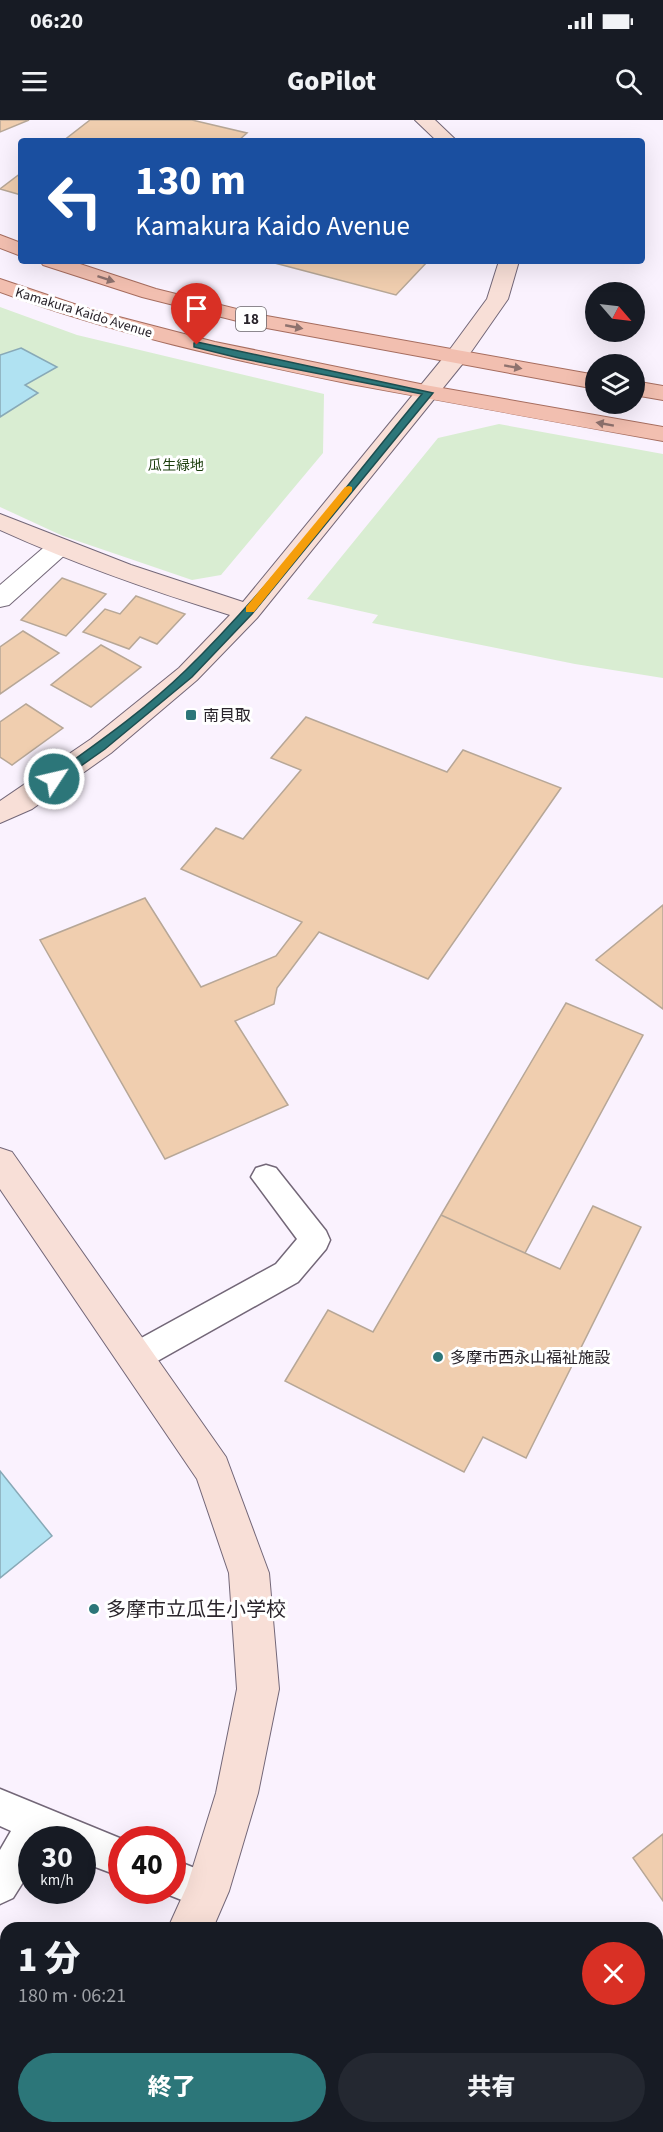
<!DOCTYPE html>
<html lang="ja">
<head>
<meta charset="utf-8">
<style>
	body { margin:0; font-family:"Source Sans 3","Noto Sans JP",sans-serif; background:#242831; color:#f1f3f6; height:100vh; display:flex; flex-direction:column; font-size:22px; white-space:nowrap }
	* { box-sizing:border-box; margin:0 }
	p { font-size:20px; color:#9ea1a6 }
	.icon { flex:none; width:33px; height:33px; fill:none; stroke:currentColor; stroke-width:2; stroke-linecap:round; stroke-linejoin:round }
	.map { position:relative; flex:1; overflow:hidden }
	.sheet { position:absolute; left:0px; top:1802px; width:663px; height:212px; display:flex; flex-direction:column; background:#171b24; border-radius:18px 18px 0 0; box-shadow:0 6px 24px #0002 }
	.sheet>* { flex:none }
	.top-card { position:absolute; left:18px; top:18px; width:627px; height:126px; border-radius:6px; box-shadow:0 6px 24px #0002; background:#1a4fa0; color:#fff; overflow:hidden }
	.needle { width:39px; rotate:118deg }
	.fabs { position:absolute; left:585px; top:162px; display:grid; gap:12px }
	.fabs a { display:grid; place-items:center; width:60px; height:60px; border-radius:50%; background:#171b24; box-shadow:0 6px 24px #0002; font-size:30px }
	.speed { position:absolute; left:18px; top:1706px; display:flex; gap:12px; font-size:30px; font-weight:700; text-align:center }
	.speed>* { display:grid; place-content:center; width:78px; height:78px; border-radius:50%; background:#171b24; box-shadow:0 6px 24px #0002; line-height:1 }
	.speed small { font-size:15px; font-weight:400 }
	.speed .limit { border:9px solid #d22; background:#fff; color:#111 }
	.pin { position:absolute; display:grid; place-items:center; width:51px; height:51px; color:#fff; margin:-62px -26px; border-radius:50% 50% 50% 0; rotate:-45deg; box-shadow:0 0 6px #0007 }
	.pin .icon { rotate:45deg }
	.me { position:absolute; width:66px; margin:-33px; rotate:55deg; stroke-linejoin:round; filter:drop-shadow(0 0 4px #0008) }
	.turn { display:flex; align-items:center; gap:21px; height:126px; padding:0 18px; font-size:27px }
	.turn .icon { width:78px; height:78px; stroke-width:2.5 }
	.turn b { display:block; font-size:42px; line-height:51px }
	.round { display:grid; place-items:center; flex:none; width:63px; height:63px; border-radius:32px; background:#242831 }
	.head { display:flex; align-items:center; justify-content:space-between; height:102px; padding:0 18px }
	h1 { font-size:36px; font-weight:800; line-height:45px }
	.action { display:flex; gap:12px; margin-top:auto; padding:12px 18px }
	.action a { flex:1; height:69px; border-radius:36px; background:#2c7679; color:#fff; font-size:24px; font-weight:800; line-height:69px; text-align:center }
	.action a+a { background:#242831; color:#f1f3f6 }
	.status { display:flex; justify-content:space-between; align-items:center; height:42px; padding:0 30px; background:#171b24; direction:ltr }
	.status svg { height:16px; fill:currentColor }
	header { display:flex; justify-content:space-between; align-items:center; height:78px; padding:0 18px; background:#171b24; font-size:27px; font-weight:800 }
	.map>svg:first-child { display:block }
</style>
</head>
<body>
<div class="status"><b>06:20</b><svg viewBox="0 0 49 12"><path d="M0 12V9h3v3zM5 12V6h3v6zM10 12V3h3v9zM15 12V0h3v12zM26 1h20v11H26zM47 4h2v5h-2z"/></svg></div>
<header><svg class="icon" aria-label="menu" viewBox="0 0 24 24"><path d="M4 6h16M4 12h16M4 18h16"/></svg>GoPilot<svg class="icon" aria-label="search" viewBox="0 0 24 24"><circle cx="10" cy="10" r="6"/><path d="M15 15l6 6"/></svg></header>
<div class="map">
<svg width="663" height="2012" viewBox="0 0 663 2012">
	<rect width="100%" height="100%" fill="#faf2fe"/>
	<path fill="#d9edd2" d="M0,187L77,215L324,274L323,333L221,455L192,460L63,416L0,387Z
		M499,304L663,334V558L575,544L372,503L378,495L307,479L438,318Z"/>
	<path fill="#b0e2f2" stroke="#88a9b7" stroke-width="1.5" d="M21,228L57,247L25,265L38,273L0,297V235Z
		M0,1351L52,1416L0,1458Z"/>
	<path fill="#f0ceaf" stroke="#b7a797" stroke-width="1.5" d="M0,0H29L0,12Z
		M90,0H192L247,13L238,21H63Z
		M21,53V75L0,69Z
		M267,141H428L396,175Z
		M62,458L106,474L66,516L21,500Z
		M136,476L185,494L157,524L140,517L129,529L83,512L105,489L120,494Z
		M23,511L59,533L0,574V527Z
		M101,525L141,547L91,587L51,565Z
		M26,584L63,608L12,645L0,637V602Z
		M306,597L447,652L463,630L561,668L428,859L319,812L277,868L274,884L235,901L288,985L165,1039L40,820L145,778L201,867L276,836L302,802L181,749L216,708L243,719L301,650L271,638Z
		M663,785V889L596,840Z
		M566,883L643,915L525,1133L441,1095Z
		M593,1086L641,1107L526,1338L483,1317L464,1352L285,1261L328,1190L373,1212L441,1095L560,1149Z
		M663,1714V1781L633,1738Z
		M442,2007H589L588,2012H441Z"/>
	<g fill="none" stroke-linecap="round" stroke-linejoin="round">
		<g stroke="#736778" stroke-width="3">
			<path id="lane" d="M266,1045L276,1048L326,1111L330,1120L326,1129L298,1162L145,1248L134,1252L123,1248L118,1238L123,1228L276,1144L297,1119L251,1057L256,1048Z
				M0,1669L122,1719V1757L82,1742V1719H32V1748L13,1778L0,1784V1730L11,1711L0,1706Z
				M172,1739L220,1758L226,1771L220,1784L207,1790L159,1771L172,1770Z"/>
		</g>
		<g stroke="#736778" stroke-width="2">
			<path id="street" d="M58,420L67,423L70,428L67,433L9,485L0,487V465L49,423Z"/>
		</g>
		<g stroke="#736778" stroke-width="2">
			<path id="secondary" d="M415,0H435L457,21H437Z
				M499,141H519L508,179L464,242L257,498L197,560L111,633L32,689L0,703V681L91,619L179,548L230,495C152,471 75,444 0,410V394L131,445L243,482L448,232L487,179Z
				M0,1028L12,1032L226,1337L269,1453L279,1569L258,1673L229,1771L213,1808H168L187,1766L216,1673L237,1569L229,1453L197,1359L0,1069Z
				M75,2007H123L121,2012H73Z"/>
		</g>
		<g stroke="#a66d5f" stroke-width="2">
			<path id="primary" d="M0,115L21,123V136L0,128Z
				M40,141H71L156,169L261,195L596,255V269L261,207L142,177L43,145Z
				M0,159L92,190L215,222L425,265L663,307V321C559,303 455,284 351,264C232,240 114,214 0,172Z
				M634,261L663,266V280L634,275Z"/>
		</g>
		<use href="#lane" fill="#fff" fill-rule="evenodd"/>
		<use href="#street" fill="#fff" fill-rule="evenodd"/>
		<use href="#secondary" fill="#f8dfd7" fill-rule="evenodd"/>
		<use href="#primary" fill="#f2bfb0" fill-rule="evenodd"/>
	</g>
	<defs><path id="oneway-solid" d="M-6-.8H1V-3.2L6.5 0L1 3.2V.8H-6Z" transform="scale(1.5)"/></defs>
	<g fill="#8e726e">
		<use href="#oneway-solid" transform="translate(106 159) rotate(18)"/>
		<use href="#oneway-solid" transform="translate(294 207) rotate(11)"/>
		<use href="#oneway-solid" transform="translate(513 247) rotate(10)"/>
		<use href="#oneway-solid" transform="translate(605 304) rotate(-170)"/>
	</g>
	<path fill="#2c7679" stroke="#1d4d4f" stroke-width="1.5" d="M197,222L433,273L252,494L192,557L105,629L58,662H50V657C96,624 145,590 186,550C271,467 346,366 422,274L239,238L194,227V223Z"/>
	<path fill="#f59e0b" d="M349,366L352,367V371L254,492H246V487L345,367Z"/>
	<g fill="#2c7679" stroke="#fff" stroke-width="2">
		<rect x="185" y="589" width="12" height="12" rx="3"/>
		<circle cx="438" cy="1237" r="6"/>
		<circle cx="94" cy="1489" r="6"/>
	</g>
	<g text-anchor="middle" stroke-width="6" stroke-linejoin="round" paint-order="stroke">
		<g font-size="14" fill="#2a252c" stroke="#fff">
			<text transform="translate(84 192) rotate(17)" y="5">Kamakura Kaido Avenue</text>
		</g>
		<g font-size="14" fill="#1a3d0b" stroke="#fff">
			<text x="176" y="350">瓜生緑地</text>
		</g>
		<rect fill="#fff" stroke="#6a666b" stroke-width="1.5" x="236" y="187" width="30" height="24" rx="4.5"/>
		<g font-size="15" font-weight="bold" fill="#2a252c">
			<text x="251" y="204">18</text>
		</g>
		<g font-size="16" fill="#2a252c" stroke="#fff" text-anchor="start">
			<text x="203" y="601">南貝取</text>
			<text x="450" y="1243">多摩市西永山福祉施設</text>
		</g>
		<g font-size="20" fill="#2a252c" stroke="#fff" text-anchor="start">
			<text x="106" y="1496">多摩市立瓜生小学校</text>
		</g>
	</g>
</svg>
<div class="fabs">
<a><svg class="needle" viewBox="-14 -14 28 28"><path d="M0-13l5 13h-10z" fill="#e53935"/><path d="M0 13l5-13h-10z" fill="#9ea1a6"/></svg></a>
<a><svg class="icon" aria-label="layers" viewBox="0 0 24 24"><path d="M12 4l9 5-9 5-9-5zM3 14l9 5 9-5"/></svg></a>
</div>
<div class="speed"><div>30<small>km/h</small></div><div class="limit">40</div></div>
<div class="pin" style="left:197px;top:225px;background:#d93025"><svg class="icon" aria-label="arrive" viewBox="0 0 24 24"><path d="M6 21V4h12l-3 4 3 4H6"/></svg></div>
<svg class="me" style="left:54px;top:659px" viewBox="-20 -20 40 40"><circle r="17" fill="#2c7679" stroke="#fff" stroke-width="3"/><path d="M0-11L8 9 0 5-8 9z" fill="#fff"/></svg>
<div class="top-card">
<div class="turn"><svg class="icon" aria-label="left" viewBox="0 0 24 24"><path d="M17 20v-9H6M10 6l-5 5 5 5"/></svg><div><b>130 m</b>Kamakura Kaido Avenue</div></div>
</div>
<section class="sheet">
<div class="head"><div><h1>1 分</h1><p>180 m · 06:21</p></div><a class="round" style="background:#d93025;color:#fff"><svg class="icon" aria-label="close" viewBox="0 0 24 24"><path d="M6 6l12 12M18 6L6 18"/></svg></a></div>
<div class="action"><a>終了</a><a>共有</a></div>
</section>
</div>
</body>
</html>
